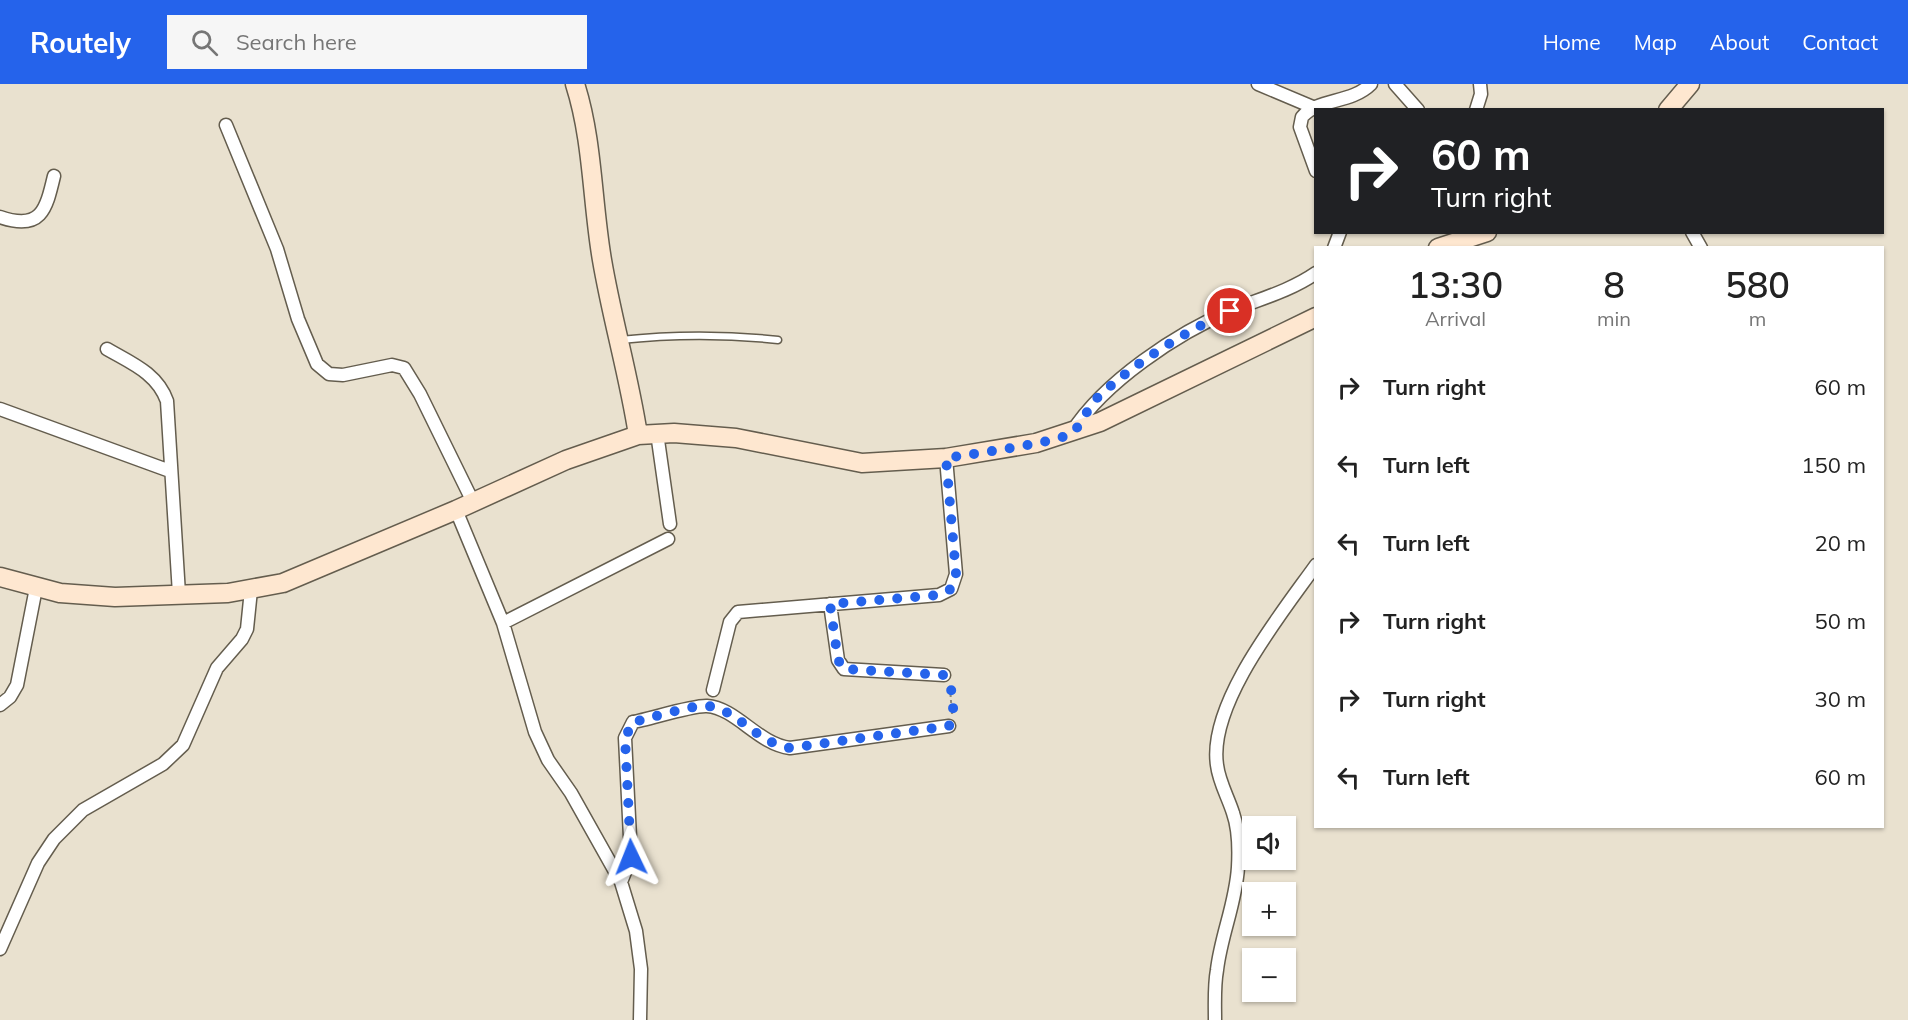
<!DOCTYPE html>
<html lang="en">
<head>
<meta charset="utf-8">
<style>
	body { margin:0; font-family:Mulish,sans-serif; background:#f6f6f6; color:#222; height:100vh; display:flex; flex-direction:column; font-size:22px; white-space:nowrap }
	* { box-sizing:border-box; margin:0 }
	p { font-size:20px; color:#767676 }
	.icon { flex:none; width:33px; height:33px; fill:none; stroke:currentColor; stroke-width:2; stroke-linecap:round; stroke-linejoin:round }
	.map { position:relative; flex:1; overflow:hidden }
	.drawer { position:absolute; left:1314px; top:162px; width:570px; height:582px; display:flex; flex-direction:column; background:#fff; border-radius:0px; box-shadow:0 2px 4px #0004 }
	.drawer>* { flex:none }
	.banner { position:absolute; left:1314px; top:24px; width:570px; height:126px; border-radius:0px; box-shadow:0 2px 4px #0004; background:#202124; color:#fff; overflow:hidden }
	.controls { position:absolute; left:1242px; top:732px; display:grid; gap:12px }
	.controls a { display:grid; place-items:center; width:54px; height:54px; border-radius:0px; background:#fff; box-shadow:0 2px 4px #0004; font-size:30px }
	.pin { position:absolute; display:grid; place-items:center; width:51px; height:51px; color:#fff; margin:-26px; border:3px solid #fff; border-radius:50%; box-shadow:0 2px 6px #0007 }
	.me { position:absolute; width:66px; margin:-33px; rotate:358deg; stroke-linejoin:round; filter:drop-shadow(0 0 4px #0008) }
	.turn { display:flex; align-items:center; gap:21px; height:126px; padding:0 18px; font-size:27px }
	.turn .icon { width:78px; height:78px; stroke-width:2.5 }
	.turn b { display:block; font-size:42px; line-height:51px }
	.eta { display:flex; justify-content:space-evenly; align-items:center; height:102px; text-align:center }
	.eta b { font-size:36px; font-weight:600; line-height:42px }
	ul { padding:0; list-style:none }
	li { display:flex; align-items:center; gap:18px; height:78px; padding:0 18px }
	li div { flex:1 }
	li b { display:block; font-size:22px }
	li em { font-style:normal }
	header { display:flex; align-items:center; gap:36px; box-sizing:border-box; height:84px; padding:0 30px; background:#2563eb; color:#fff }
	header strong { font-size:28px }
	nav { display:flex; gap:33px; margin-inline-start:auto; font-size:21px }
	.search { width:420px; height:54px; background:#f6f6f6; display:flex; align-items:center; gap:15px; box-sizing:border-box; padding:0 21px; border-radius:0px; color:#767676; font-size:22px }
	.map>svg:first-child { display:block }
</style>
</head>
<body>
<header>
<strong>Routely</strong>
<div class="search"><svg class="icon" aria-label="search" viewBox="0 0 24 24"><circle cx="10" cy="10" r="6"/><path d="M15 15l6 6"/></svg>Search here</div>
<nav><a>Home</a><a>Map</a><a>About</a><a>Contact</a></nav>
</header>
<div class="map">
<svg width="1908" height="936" viewBox="0 0 1908 936">
	<rect width="100%" height="100%" fill="#e9e1cf"/>
	<g fill="none" stroke-linecap="round" stroke-linejoin="round">
		<g stroke="#645d4e" stroke-width="9">
			<path id="lane" d="M620,256C675,250 724,250 778,256"/>
		</g>
		<g stroke="#645d4e" stroke-width="15">
			<path id="street" d="M1258,0L1315,24
				M1395,0L1418,26
				M1476,26L1481,10L1480,0
				M226,41L277,165L298,235L317,280L329,290L343,291L392,281L404,284L420,310L473,418
				M1316,87L1300,43L1302,33C1318,14 1351,20 1371,0
				M0,133C41,147 46,126 54,92
				M1692,148L1701,164
				M1334,164L1340,148
				M107,265C131,279 157,289 167,317L179,510
				M0,325L170,387
				M1072,348C1104,298 1177,249 1232,226C1260,215 1290,207 1316,189
				M657,349L670,440
				M456,426L503,539L535,648L548,676L571,709L621,798L636,847L641,885L640,936
				M830,520L838,576L844,585L944,591
				M503,539L668,455
				M713,606L730,538L738,528L939,511L951,505L956,490L946,374
				M0,621L10,613L17,601L36,504
				M621,798L631,773L625,654L633,638C650,635 693,621 707,622C736,624 758,660 790,664L949,642
				M0,865L38,779L54,755L83,726L163,680L183,661L217,584L242,555L247,545L251,506
				M1215,936C1215,920 1214,902 1217,886C1221,851 1236,819 1238,783C1239,765 1239,746 1233,729C1228,713 1219,698 1217,681C1208,620 1281,530 1316,481"/>
		</g>
		<g stroke="#645d4e" stroke-width="21">
			<path id="secondary" d="M575,0C593,56 592,118 602,176C612,235 629,292 638,351
				M1668,26L1690,0
				M1438,164L1487,148
				M0,493L60,509L115,513L228,509L283,499L456,426L566,376L638,351L674,349L736,354L862,379L946,374L1036,359L1100,338L1316,233"/>
		</g>
		<path stroke="#8d877a" stroke-width="2" stroke-dasharray="3 3" stroke-linecap="butt" d="M950,604L952,630"/>
		<use href="#lane" stroke="#fff" stroke-width="6"/>
		<use href="#street" stroke="#fff" stroke-width="12"/>
		<use href="#secondary" stroke="#fee7d0" stroke-width="18"/>
	</g>
	<g fill="none" stroke-linecap="round" stroke-linejoin="round">
		<path stroke="#2563eb" stroke-width="10" stroke-dasharray="0 18" d="M631,773L625,654L633,638C652,634 691,621 707,622C736,624 758,660 790,664L949,642C956,627 954,604 944,591L844,585L838,576L830,520L939,511L951,505L956,490L946,374C966,371 1061,358 1072,349C1082,340 1087,325 1096,315C1134,279 1183,249 1230,227"/>
	</g>
</svg>
<div class="controls">
<a><svg class="icon" aria-label="sound" viewBox="0 0 24 24"><path d="M4 9h4l5-4v14l-5-4H4zM17 9q2 3 0 6"/></svg></a>
<a>+</a>
<a>−</a>
</div>
<div class="pin" style="left:1230px;top:227px;background:#d93025"><svg class="icon" aria-label="arrive" viewBox="0 0 24 24"><path d="M6 21V4h12l-3 4 3 4H6"/></svg></div>
<svg class="me" style="left:631px;top:773px" viewBox="-20 -20 40 40"><path d="M0-17L14 15 0 8-14 15z" fill="#2563eb" stroke="#fff" stroke-width="4"/></svg>
<div class="banner">
<div class="turn"><svg class="icon" aria-label="right" viewBox="0 0 24 24"><path d="M7 20v-9h11M14 6l5 5-5 5"/></svg><div><b>60 m</b>Turn right</div></div>
</div>
<section class="drawer">
<div class="eta">
<div><b>13:30</b><p>Arrival</p></div>
<div><b>8</b><p>min</p></div>
<div><b>580</b><p>m</p></div>
</div>
<ul>
<li><svg class="icon" aria-label="right" viewBox="0 0 24 24"><path d="M7 20v-9h11M14 6l5 5-5 5"/></svg><div><b>Turn right</b></div><em>60 m</em></li>
<li><svg class="icon" aria-label="left" viewBox="0 0 24 24"><path d="M17 20v-9H6M10 6l-5 5 5 5"/></svg><div><b>Turn left</b></div><em>150 m</em></li>
<li><svg class="icon" aria-label="left" viewBox="0 0 24 24"><path d="M17 20v-9H6M10 6l-5 5 5 5"/></svg><div><b>Turn left</b></div><em>20 m</em></li>
<li><svg class="icon" aria-label="right" viewBox="0 0 24 24"><path d="M7 20v-9h11M14 6l5 5-5 5"/></svg><div><b>Turn right</b></div><em>50 m</em></li>
<li><svg class="icon" aria-label="right" viewBox="0 0 24 24"><path d="M7 20v-9h11M14 6l5 5-5 5"/></svg><div><b>Turn right</b></div><em>30 m</em></li>
<li><svg class="icon" aria-label="left" viewBox="0 0 24 24"><path d="M17 20v-9H6M10 6l-5 5 5 5"/></svg><div><b>Turn left</b></div><em>60 m</em></li>
</ul>
</section>
</div>
</body>
</html>
